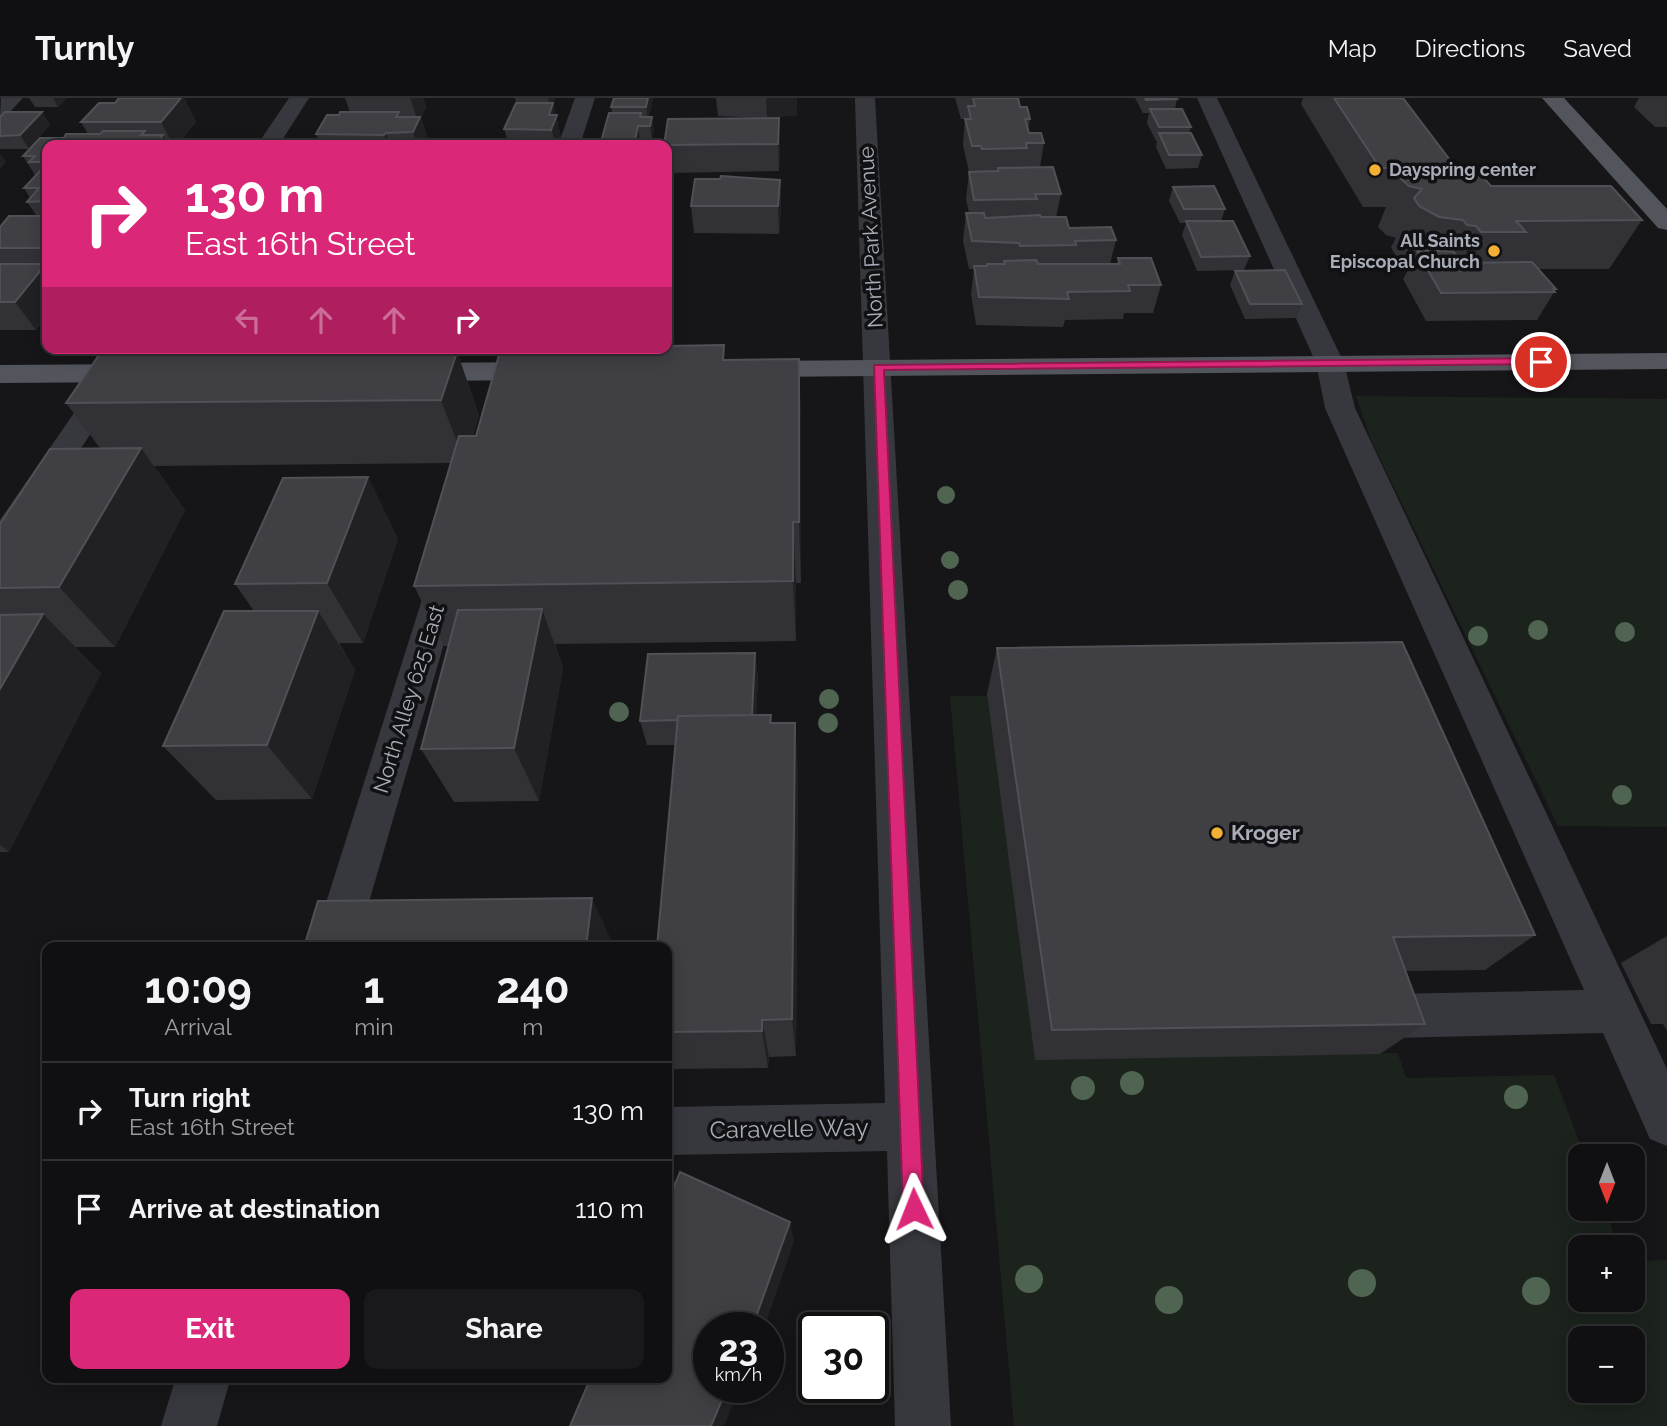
<!DOCTYPE html>
<html lang="en">
<head>
<meta charset="utf-8">
<style>
	body { margin:0; font-family:Raleway,sans-serif; background:#19191b; color:#f1f3f6; height:100vh; display:flex; flex-direction:column; font-size:26px; white-space:nowrap }
	* { box-sizing:border-box; margin:0 }
	p { font-size:23px; color:#9c9d9f }
	.icon { flex:none; width:38px; height:38px; fill:none; stroke:currentColor; stroke-width:2; stroke-linecap:round; stroke-linejoin:round }
	.map { position:relative; flex:1; overflow:hidden }
	.sheet { position:absolute; left:42px; top:844px; width:630px; height:441px; display:flex; flex-direction:column; background:#101012; border-radius:14px; box-shadow:0 4px 18px #0003,0 0 0 2px #303032 }
	.sheet>* { flex:none }
	.banner { position:absolute; left:42px; top:42px; width:630px; height:214px; border-radius:14px; box-shadow:0 4px 18px #0003,0 0 0 2px #303032; background:#db2777; color:#fff; overflow:hidden }
	.needle { width:46px; rotate:180deg }
	.tools { position:absolute; left:1568px; top:1046px; display:grid; gap:14px }
	.tools a { display:grid; place-items:center; width:77px; height:77px; border-radius:14px; background:#101012; box-shadow:0 4px 18px #0003,0 0 0 2px #303032; font-size:35px }
	.speed { position:absolute; left:693px; top:1214px; display:flex; gap:14px; font-size:35px; font-weight:700; text-align:center }
	.speed>* { display:grid; place-content:center; width:91px; height:91px; border-radius:50%; background:#101012; box-shadow:0 4px 18px #0003,0 0 0 2px #303032; line-height:1 }
	.speed small { font-size:18px; font-weight:400 }
	.speed .limit { border:4px solid #111; border-radius:10px; background:#fff; color:#111 }
	.pin { position:absolute; display:grid; place-items:center; width:60px; height:60px; color:#fff; margin:-30px; border:4px solid #fff; border-radius:50%; box-shadow:0 2px 7px #0007 }
	.me { position:absolute; width:77px; margin:-38px; rotate:358deg; stroke-linejoin:round; filter:drop-shadow(0 0 5px #0008) }
	.turn { display:flex; align-items:center; gap:24px; height:147px; padding:0 28px; font-size:32px }
	.turn .icon { width:91px; height:91px; stroke-width:2.5 }
	.turn b { display:block; font-size:49px; line-height:60px }
	.lanes { display:flex; align-items:center; height:66px; padding:0 28px; background:#0003; justify-content:center; gap:35px; direction:ltr }
	.lanes .off { opacity:.35 }
	.eta { display:flex; justify-content:space-evenly; align-items:center; height:119px; text-align:center }
	.eta b { font-size:42px; font-weight:700; line-height:49px }
	.primary-button { display:flex; gap:14px; margin-top:auto; padding:14px 28px }
	.primary-button a { flex:1; height:80px; border-radius:14px; background:#db2777; color:#fff; font-size:28px; font-weight:700; line-height:80px; text-align:center }
	.primary-button a+a { background:#19191b; color:#f1f3f6 }
	ul { padding:0; list-style:none }
	li { display:flex; align-items:center; gap:21px; height:98px; padding:0 28px; border-top:2px solid #303032 }
	li div { flex:1 }
	li b { display:block; font-size:26px }
	li em { font-style:normal }
	header { display:flex; align-items:center; gap:42px; box-sizing:border-box; height:98px; padding:0 35px; background:#101012; border-bottom:2px solid #303032 }
	header strong { font-size:33px }
	nav { display:flex; gap:38px; margin-inline-start:auto; font-size:24px }
	.map>svg:first-child { display:block }
</style>
</head>
<body>
<header>
<strong>Turnly</strong>
<nav><a>Map</a><a>Directions</a><a>Saved</a></nav>
</header>
<div class="map">
<svg width="1667" height="1328" viewBox="0 0 1667 1328">
	<rect width="100%" height="100%" fill="#161618"/>
	<path fill="#1c231d" fill-rule="evenodd" d="M1356,298L1667,301V729L1558,728L1371,342Z
		M950,598H987L1035,961L1398,955L1406,980L1554,977L1585,1059H1580V1111H1605L1619,1150H1580V1202H1633V1163L1667,1162V1328H1014ZM1580,1241H1633V1293H1580Z"/>
	<g fill="none" stroke-linecap="round" stroke-linejoin="round">
		<path fill="#37383d" fill-rule="evenodd" d="M1,0H23L7,17L0,19Z
			M289,0H309L279,47H257Z
			M575,0H595L580,47H558Z
			M855,0H875L951,1328H895L887,1053L667,1057V1009L885,1005Z
			M1197,0H1217L1344,265L1355,310L1667,971V1048L1650,1041L1603,935L1392,940L1376,934L1369,918L1376,902L1392,896L1584,892L1325,310L1316,265Z
			M119,250H147L12,455L0,459V422Z
			M448,461L460,464L465,473L356,849H312L431,473L436,464Z
			M176,1279H231L217,1328H161Z"/>
		<path fill="#53555c" fill-rule="evenodd" d="M1542,0H1564L1667,111V132L1658,130Z
			M1667,255V271L749,279L739,277L735,271L739,265L749,263Z
			M548,264L558,267L562,273L558,279L548,282L413,283L403,280L399,274L403,268L413,265Z
			M139,266L149,269L153,275L149,281L139,284L0,285V267Z"/>
	</g>
	<g fill="#506452">
		<circle cx="946" cy="397" r="9"/>
		<circle cx="950" cy="462" r="9"/>
		<circle cx="958" cy="492" r="10"/>
		<circle cx="1538" cy="532" r="10"/>
		<circle cx="1625" cy="534" r="10"/>
		<circle cx="1478" cy="538" r="10"/>
		<circle cx="829" cy="601" r="10"/>
		<circle cx="619" cy="614" r="10"/>
		<circle cx="828" cy="625" r="10"/>
		<circle cx="1622" cy="697" r="10"/>
		<circle cx="1132" cy="985" r="12"/>
		<circle cx="1083" cy="990" r="12"/>
		<circle cx="1516" cy="999" r="12"/>
		<circle cx="1029" cy="1181" r="14"/>
		<circle cx="1362" cy="1185" r="14"/>
		<circle cx="1536" cy="1193" r="14"/>
		<circle cx="1169" cy="1202" r="14"/>
	</g>
	<path fill="#323236" d="M29,0H65L66,1L58,9H35Z
		M119,0H184L196,24L178,47H47V217L36,232H0V129L9,118H37L27,104L30,100L24,90L35,77L23,58L40,40H64L66,36H88L81,24L99,5H115Z
		M345,0H423L426,9L421,19L429,45L428,47H308L318,41L316,36L339,17L350,14Z
		M515,0H555L553,5L562,44L561,47H509L504,31L516,5Z
		M614,0H653L649,19L654,32L652,41H640L639,47H600L612,15L611,9Z
		M716,0H797V17L767,20L718,18Z
		M955,0H1018L1020,9L1030,21L1028,33L1029,35L1044,45L1040,69L1061,96L1056,119L1069,130L1116,142L1110,166H1117L1118,160L1161,187L1153,215H1124L1123,221L1065,222L1063,229L976,227L971,196L974,171H969L963,143L966,115H969L966,101L969,74L963,47L965,21H961Z
		M1135,0H1176L1177,1L1175,11L1191,29L1189,35L1202,57L1198,70L1166,71L1156,49L1157,43H1156L1147,25L1149,15H1143Z
		M1303,0H1403L1456,70L1452,78L1491,88L1642,122L1609,171H1539L1556,191L1537,222L1426,223L1403,181L1411,166L1395,157L1391,149L1396,140L1386,137L1378,129L1386,109H1363L1301,6Z
		M1639,0H1667V29H1655L1634,9Z
		M42,14L50,27L29,51H0V19Z
		M780,46L779,73L668,75L667,47Z
		M780,82L781,109L779,136L694,135L691,108Z
		M1173,89L1225,111L1221,123L1250,158L1244,172L1197,173L1182,137L1186,125H1180L1169,103Z
		M1235,173L1302,206L1296,220L1245,221L1230,187Z
		M457,254L479,317L473,338L726,262L799,261L801,325V485H796V543L555,546L563,570L539,703L454,704L421,651L449,548H444L414,488L451,365L154,368L185,412L115,549H75L101,575L9,754H0V426L100,350L66,305Z
		M368,379L398,441L363,545H339L355,572L312,701L216,702L163,648L254,513L235,486Z
		M997,550L1535,837L1485,872L1405,873L1425,926L1380,956L1035,962L987,596Z
		M755,555L758,581L756,617H771L772,625H795L798,680L796,958L769,959L768,970L667,971V849L675,647H647L640,623Z
		M1667,838V933L1663,926H1651L1621,865Z"/>
	<path fill="#212124" d="M53,0H65L66,1L58,9Z
		M181,0H184L196,24L178,47H173L161,24Z
		M410,0H423L426,9L421,19L429,45L428,47H417L413,34L418,24Z
		M548,0H555L551,12Z
		M648,0H653V1L648,23L646,9Z
		M766,0H797V17L767,20Z
		M553,5L562,44L561,47H555L549,17Z
		M42,14L50,27L29,51L20,37Z
		M652,19L654,32L652,41L650,28Z
		M779,20L780,46L779,73L778,46Z
		M638,28L640,41L639,47H634Z
		M386,35L390,47H388L384,37Z
		M163,37L169,47H155Z
		M0,55L6,64L0,71Z
		M780,82L781,109L779,136L778,108Z
		M46,166L47,217L36,232L15,204Z
		M457,254L479,317L465,365L441,302Z
		M799,261L801,325V485L799,424Z
		M141,350L185,412L115,549L59,489Z
		M368,379L398,441L363,545L327,485Z
		M793,424L796,485V543L793,483Z
		M542,511L563,570L539,703L514,650Z
		M318,513L355,572L312,701L267,647Z
		M43,516L101,575L9,754L0,747V591Z
		M755,555L758,581L755,646L752,622Z
		M795,625L798,680L796,958L792,921Z
		M592,800L613,846V849H586Z
		M762,922L769,959L768,970L762,933Z
		M790,1124L794,1144L764,1230H752Z
		M727,1290H740L724,1328H711Z"/>
	<path fill="#3f3f44" stroke="#4f5156" stroke-width="2" d="M119,0H181L161,24H81L99,5H115Z
		M614,0H648L646,9H611Z
		M973,0H1018L1020,9H1027L1030,21H1025L1029,35H1041L1044,45H1026L1027,50L982,51L981,48H972L965,21H971L968,8H975Z
		M1145,0H1176L1177,1L1146,2Z
		M1334,0H1403L1456,70H1380Z
		M516,5H553L549,17H557L551,32L504,31Z
		M1150,11H1182L1191,29H1159Z
		M5,14H42L20,37L0,38V19Z
		M340,14H399L396,19H420L413,34L386,35L384,37L316,36L327,17H339Z
		M609,15H641L640,19H652L650,28H638L634,47H600Z
		M779,20L778,46L664,47L668,21Z
		M103,33H145L141,37H163L155,47H47V64H29L35,58H23L40,40H64L66,36H100Z
		M1159,35H1191L1202,57H1169Z
		M312,41H359L357,45H375L373,47H308Z
		M1053,69L1061,96H1035L1037,101L974,102L969,74L998,73V70Z
		M40,73H47V103L27,104L39,90H24Z
		M1418,74L1438,81L1440,77L1482,78L1491,88H1611L1642,122L1516,123L1526,134H1481L1476,128L1467,127L1463,122L1439,119L1419,108L1414,100L1422,91L1409,88L1400,80L1401,76Z
		M721,78L780,82L778,108H691L695,81H720Z
		M1214,88L1225,111H1184L1173,89Z
		M966,115H984L985,120L1040,117L1041,119H1066L1069,130L1111,129L1116,142L1075,143L1076,147L1020,148L1019,145L972,143Z
		M9,118H47V150H0V129Z
		M1186,123H1233L1250,158L1201,159Z
		M1417,153H1453L1461,165L1532,164L1556,191H1553L1555,194L1441,195Z
		M1118,160H1151L1161,187H1128L1130,193L1067,194L1069,201L979,199L974,168H987V166H1005L1004,163L1036,162L1038,166H1120Z
		M0,166H46L15,204H0Z
		M1285,172L1302,206H1250L1235,173Z
		M724,247L723,262L799,261V424H793V483L414,488L459,338H476L501,250H667V248Z
		M457,254L441,302L66,305L99,257Z
		M141,350L59,489L0,490V426L50,351Z
		M368,379L327,485L235,486L283,380Z
		M542,511L514,650L421,651L458,512Z
		M224,513H318L267,647L163,648Z
		M43,516L0,591V517Z
		M1402,544L1535,837L1393,839L1425,926L1052,932L997,550Z
		M755,555L752,617L678,618L677,622L640,623L648,556Z
		M771,617L770,625H795L792,921L762,922V933L667,934V849H657L678,618Z
		M592,800L586,849H304L318,803Z
		M680,1074L790,1124L752,1230H709V1290H727L711,1328H570L591,1279H667V1105Z"/>
	<path fill="#db2777" stroke="#8e194d" stroke-width="2" d="M1541,260L1545,261V266L884,272L924,1111L921,1118L914,1121L906,1118L903,1111L874,267Z"/>
	<g fill="#f2b134" stroke="#111113" stroke-width="2.5">
		<circle cx="1375" cy="72" r="7"/>
		<circle cx="1494" cy="153" r="7"/>
		<circle cx="1217" cy="735" r="7"/>
	</g>
	<g text-anchor="middle" stroke-width="7" stroke-linejoin="round" paint-order="stroke">
		<g font-size="18" font-weight="bold" fill="#a8adb8" stroke="#111113" text-anchor="start">
			<text x="1389" y="78">Dayspring center</text>
			<text x="1480" y="149" text-anchor="end">All Saints<tspan x="1480" dy="21">Episcopal Church</tspan></text>
		</g>
		<g font-size="21" fill="#a8adb8" stroke="#111113">
			<text transform="translate(871 139) rotate(-93)" y="7">North Park Avenue</text>
			<text transform="translate(409 601) rotate(-73)" y="7">North Alley 625 East</text>
		</g>
		<g font-size="21" font-weight="bold" fill="#a8adb8" stroke="#111113" text-anchor="start">
			<text x="1231" y="742">Kroger</text>
		</g>
		<g font-size="24" fill="#a8adb8" stroke="#111113">
			<text transform="translate(789 1031) rotate(-1)" y="8">Caravelle Way</text>
		</g>
	</g>
</svg>
<div class="tools">
<a><svg class="needle" viewBox="-14 -14 28 28"><path d="M0-13l5 13h-10z" fill="#e53935"/><path d="M0 13l5-13h-10z" fill="#9c9d9f"/></svg></a>
<a>+</a>
<a>−</a>
</div>
<div class="speed"><div>23<small>km/h</small></div><div class="limit">30</div></div>
<div class="pin" style="left:1541px;top:264px;background:#d93025"><svg class="icon" aria-label="arrive" viewBox="0 0 24 24"><path d="M6 21V4h12l-3 4 3 4H6"/></svg></div>
<svg class="me" style="left:914px;top:1111px" viewBox="-20 -20 40 40"><path d="M0-17L14 15 0 8-14 15z" fill="#db2777" stroke="#fff" stroke-width="4"/></svg>
<div class="banner">
<div class="turn"><svg class="icon" aria-label="right" viewBox="0 0 24 24"><path d="M7 20v-9h11M14 6l5 5-5 5"/></svg><div><b>130 m</b>East 16th Street</div></div>
<div class="lanes"><svg class="icon off" aria-label="left" viewBox="0 0 24 24"><path d="M17 20v-9H6M10 6l-5 5 5 5"/></svg><svg class="icon off" aria-label="ahead" viewBox="0 0 24 24"><path d="M12 20V5M6 11l6-6 6 6"/></svg><svg class="icon off" aria-label="ahead" viewBox="0 0 24 24"><path d="M12 20V5M6 11l6-6 6 6"/></svg><svg class="icon" aria-label="right" viewBox="0 0 24 24"><path d="M7 20v-9h11M14 6l5 5-5 5"/></svg></div>
</div>
<section class="sheet">
<div class="eta">
<div><b>10:09</b><p>Arrival</p></div>
<div><b>1</b><p>min</p></div>
<div><b>240</b><p>m</p></div>
</div>
<ul>
<li><svg class="icon" aria-label="right" viewBox="0 0 24 24"><path d="M7 20v-9h11M14 6l5 5-5 5"/></svg><div><b>Turn right</b><p>East 16th Street</p></div><em>130 m</em></li>
<li><svg class="icon" aria-label="arrive" viewBox="0 0 24 24"><path d="M6 21V4h12l-3 4 3 4H6"/></svg><div><b>Arrive at destination</b></div><em>110 m</em></li>
</ul>
<div class="primary-button"><a>Exit</a><a>Share</a></div>
</section>
</div>
</body>
</html>
